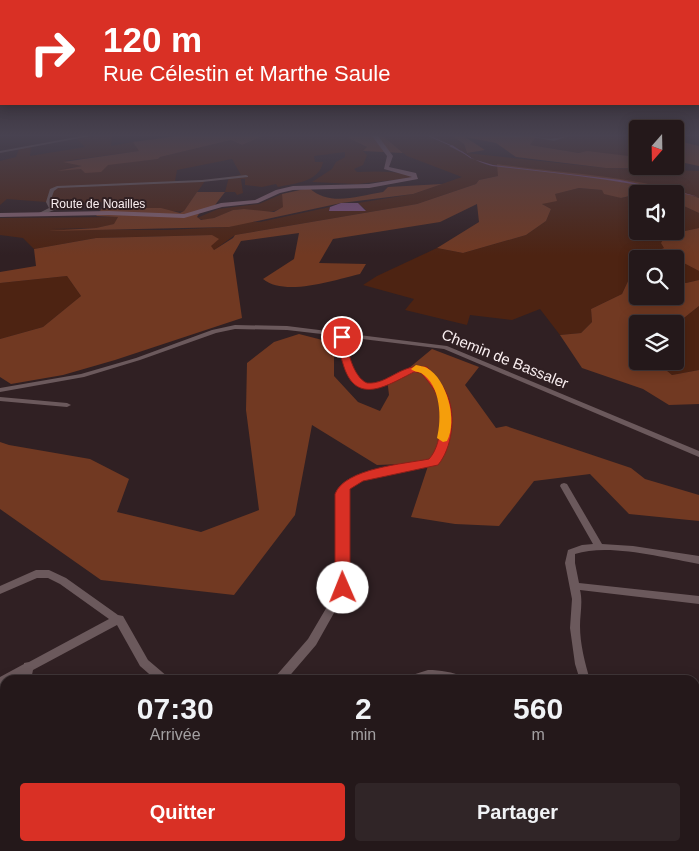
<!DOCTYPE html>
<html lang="fr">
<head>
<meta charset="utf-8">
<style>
	body { margin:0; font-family:Arial,sans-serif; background:#302527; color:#f1f3f6; height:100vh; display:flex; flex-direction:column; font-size:19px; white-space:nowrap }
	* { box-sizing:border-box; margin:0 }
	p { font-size:16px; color:#a3a0a2 }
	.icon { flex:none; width:28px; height:28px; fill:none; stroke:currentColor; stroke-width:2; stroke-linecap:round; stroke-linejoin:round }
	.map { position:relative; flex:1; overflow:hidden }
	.sheet { position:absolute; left:0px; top:675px; width:700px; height:176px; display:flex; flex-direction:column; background:#24181a; border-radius:15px 15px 0 0; box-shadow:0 2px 12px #0003,0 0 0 1px #413739 }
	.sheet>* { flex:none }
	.guide { position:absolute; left:0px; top:0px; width:700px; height:105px; box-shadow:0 2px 12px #0003,0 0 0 1px #413739; background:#d93025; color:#fff; overflow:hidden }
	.needle { width:32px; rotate:200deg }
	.controls { position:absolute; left:629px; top:120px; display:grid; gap:10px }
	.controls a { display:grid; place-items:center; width:55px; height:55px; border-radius:5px; background:#24181a; box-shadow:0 2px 12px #0003,0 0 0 1px #413739; font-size:25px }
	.pin { position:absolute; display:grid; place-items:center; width:42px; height:42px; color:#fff; margin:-21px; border:2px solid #fff; border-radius:50%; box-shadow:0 1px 5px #0007 }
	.me { position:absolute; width:55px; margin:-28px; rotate:359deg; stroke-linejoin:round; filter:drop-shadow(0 0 4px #0008) }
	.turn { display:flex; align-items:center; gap:18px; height:105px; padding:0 20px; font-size:22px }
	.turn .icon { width:65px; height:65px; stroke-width:2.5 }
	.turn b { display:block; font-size:35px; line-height:42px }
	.eta { display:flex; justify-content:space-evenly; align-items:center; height:85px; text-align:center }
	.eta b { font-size:30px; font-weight:800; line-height:35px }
	.cta { display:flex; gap:10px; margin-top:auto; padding:10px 20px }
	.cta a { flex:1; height:58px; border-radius:5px; background:#d93025; color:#fff; font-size:20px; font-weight:800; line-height:58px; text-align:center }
	.cta a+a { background:#302527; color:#f1f3f6 }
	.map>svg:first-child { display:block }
</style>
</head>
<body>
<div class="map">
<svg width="699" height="851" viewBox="0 0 699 851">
	<rect width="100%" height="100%" fill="#302023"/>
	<path fill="#4d2312" d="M95,136H112L111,146L133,142L140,151L65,161L84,166L59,169L158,159L160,157L231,140L242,145L263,136H349L350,139L368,148L363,151L367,155L363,165L354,169L357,172C375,171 394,171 412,175V178L357,184L312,182L332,169L336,162L345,157V152L314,156L315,162H323C319,182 296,183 278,187L276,184L262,187L245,185V179H241L243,193L237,195L235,192H225L229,177L241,175L232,159L177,170L175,181H205L184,211C180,213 148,208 139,208L135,202C105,202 81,201 50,208L46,202L7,199L0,205V161L16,157L19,149L31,147L30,156L85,147L77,139Z
		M383,136H452L463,143L467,153L606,168L699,171V198L678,193L498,176L479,180L476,184L417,204L235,235L214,250L210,246L212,235L96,238L34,249L23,238L0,235V218L118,217L115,224L96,228L51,229L166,230L229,227L247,222H260L330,207L329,210H366L358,203L413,194L462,177L407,156Z
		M537,136H627L629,140L637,137V157L587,152L580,153L530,145Z
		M579,188L603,190L621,198L637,195L638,231H675V202L699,213V228L666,235L664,248L660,250L699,271V280L686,283L675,280V259H638L637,272L629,279L622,294L591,309L592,322L581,333L560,335L540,309L512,320L470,315L467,325L405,310L414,299L363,285L377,276L437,248L463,253L526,235L546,221L551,209L542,204L554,194Z
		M282,194L284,207C264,218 253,206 234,210C223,213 209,224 197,218L218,209L259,204Z
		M67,276L81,296L43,327L0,339V283Z
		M699,306V370L672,375L655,361H675V325Z"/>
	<path fill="#713922" d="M177,136H263L242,145L231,140L160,157L158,159L108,165L101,172L85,173L81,169L57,171L82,166L63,162L139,151L133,142Z
		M349,136H383L403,153L363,151L367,147L350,139Z
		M452,136H537L530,145L579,153L587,151L637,157L638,166H675V140L699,146V166L685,163L679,169L606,168L516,157L496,143L465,137L485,150L467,153L464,144Z
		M497,164C563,174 636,175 699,198V213L675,202V194H638L621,198L604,194L602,190L579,188L555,194L557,201L542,204L551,209L546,221L526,235L463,253L437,248L479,222L477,204L440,222L333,239L319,263L366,264L360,274C334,280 285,297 263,279L294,259L299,233L241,241L233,255L242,318L115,360L63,375L11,384L0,377V339L43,327L81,296L67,276L0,283V272L36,266L34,249L96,238L212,235L219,239L211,246L214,250L233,238L235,235L417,204L476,184L479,180L498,176Z
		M442,184L413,194L341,203L229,227L47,231L96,228L114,224L118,217L96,216L107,202H135L139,208H161L180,213L184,211L197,192H225L215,205L200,212L197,217L201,220L214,218L233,210L244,209L274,212L283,207L282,194L309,188C331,207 356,196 383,192L388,187Z
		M699,228V271L659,250L664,248L661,243L666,235Z
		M637,272L638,296H675V280L686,283L699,280V306L675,325L638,324V361H655L672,375L699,370V404L669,405L643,389L582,368L560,335L581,333L592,322L591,309L622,294L629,279Z
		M299,334L334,343V376L358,402L380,411L389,395L387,378L403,373L432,349L479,367L465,385L496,428L506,426L631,468L645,479L699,495V521L629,514L590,474L534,481L499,526L455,524L411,517L429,463L377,465L312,425L295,515L234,595L101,580L0,509V442L9,445L90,459L129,479L117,512L201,532L259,510L246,410L247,363L274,342Z"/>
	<path fill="#7e527e" d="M452,145L473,159L493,165L620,180L688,194L699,197C631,181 562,174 492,166C476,162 464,153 449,146Z
		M341,203H358L366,211H329L330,207Z"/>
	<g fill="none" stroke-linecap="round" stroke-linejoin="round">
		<path stroke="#7e527e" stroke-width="1" d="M429,136L452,146
			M461,151L471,158"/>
		<path fill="#6b595c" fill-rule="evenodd" d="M82,136H91L0,153V151Z
			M495,136H521L519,137Z
			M528,136C537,136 547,140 555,138C560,138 564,136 569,136L554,141Z
			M246,175L248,176V177L202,182L58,188L54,191L50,202L54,209V210L39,216L35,215L49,208L46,202L50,189L57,186L202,180Z
			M235,325L287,326L447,346L699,451V457L444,349L346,337C345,348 349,357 353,367C356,374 360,382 368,384C378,386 391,375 400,372C409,368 417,367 426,369C443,388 452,408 447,434C445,446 443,455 436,464C409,471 362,470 346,494L348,588L316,645L286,680H274L275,677L308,639L338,588V494C340,491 342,487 344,484C361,467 408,466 430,460C435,454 437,446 439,438C445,411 440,393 422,372C392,371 368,411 348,370C343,359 338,348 339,336L287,330L235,329L216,333L140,360L84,377L0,392V388L81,374L136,358L212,330Z
			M0,397L67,403L71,405L67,407L0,401Z
			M564,483L567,484L602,544L633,546L699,556V564C664,558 609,543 575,554V563L579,583L699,596V604L580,590C583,602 580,614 580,626C580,644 585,663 590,680H580L575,664L570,628L572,599L565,563L568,550L582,545L593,544L560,486L561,484Z
			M36,570H49L66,578L118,615L123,616L148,660L168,677L169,680H156L140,666L117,625L33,670L31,680H21V676L14,680H5V685L0,687V677L24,664V663L29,662L109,619L60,584L48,578H37L0,594V586Z
			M428,670C441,670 452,672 464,677L465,680H405L406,677Z
			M0,714H5V724H0Z
			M5,842V846H16L15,851H1Z
			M66,846H78L79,851H65Z
			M296,846H309L310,851H296Z
			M631,846H644L645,851H631Z"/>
		<path fill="#846270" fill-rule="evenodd" d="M372,136H378L393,156L389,167L416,173L418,179L369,188L293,190L280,193L258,203L222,207L184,218L109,215L0,217V213L109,211L184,214L221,203L255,200L276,190L293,186L369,184L412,177L384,169L387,156Z"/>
	</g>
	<linearGradient id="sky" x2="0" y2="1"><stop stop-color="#1a1213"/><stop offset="0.53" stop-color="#484250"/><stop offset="1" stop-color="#484250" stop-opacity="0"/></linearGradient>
	<rect width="699" height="255" fill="url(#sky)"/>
	<path fill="#d93025" stroke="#8d1f18" d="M342,334L346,337C347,350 353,377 367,383C388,385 402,362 427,367C435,376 444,386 448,397C456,417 452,448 438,465L363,481L350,489V588L348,592H337L335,588V494C345,468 404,464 429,459C442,445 442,416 438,398C435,389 427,380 421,373L414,372C388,385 357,406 344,367C341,357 337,347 337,337Z"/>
	<path fill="#f59e0b" d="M416,365C419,366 424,366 427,368C447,379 458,421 447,441L443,442L437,438C442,419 441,385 421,373C417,371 414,372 411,369Z"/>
	<g text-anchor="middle" stroke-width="4" stroke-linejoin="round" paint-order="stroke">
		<g font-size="12" fill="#faeff1" stroke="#302023">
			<text x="98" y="208">Route de Noailles</text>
		</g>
		<g font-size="15" fill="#faeff1" stroke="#302023">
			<text transform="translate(505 359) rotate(22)" y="5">Chemin de Bassaler</text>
		</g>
	</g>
</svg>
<div class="controls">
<a><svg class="needle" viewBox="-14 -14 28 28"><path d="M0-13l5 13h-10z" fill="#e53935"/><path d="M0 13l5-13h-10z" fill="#a3a0a2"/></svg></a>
<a><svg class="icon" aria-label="sound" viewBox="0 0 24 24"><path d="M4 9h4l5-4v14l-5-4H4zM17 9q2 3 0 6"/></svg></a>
<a><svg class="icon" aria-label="search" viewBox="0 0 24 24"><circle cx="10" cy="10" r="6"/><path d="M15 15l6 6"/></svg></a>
<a><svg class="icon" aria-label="layers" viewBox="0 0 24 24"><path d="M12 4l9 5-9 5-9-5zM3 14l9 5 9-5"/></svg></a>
</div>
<div class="pin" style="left:342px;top:337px;background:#d93025"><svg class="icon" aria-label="arrive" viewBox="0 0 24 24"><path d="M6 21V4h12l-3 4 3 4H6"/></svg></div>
<svg class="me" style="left:343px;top:588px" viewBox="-20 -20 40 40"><circle r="19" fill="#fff"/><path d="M0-13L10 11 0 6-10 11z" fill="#d93025"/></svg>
<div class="guide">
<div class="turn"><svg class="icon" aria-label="right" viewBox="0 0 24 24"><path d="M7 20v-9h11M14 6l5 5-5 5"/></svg><div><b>120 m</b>Rue Célestin et Marthe Saule</div></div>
</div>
<section class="sheet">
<div class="eta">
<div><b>07:30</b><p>Arrivée</p></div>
<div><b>2</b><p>min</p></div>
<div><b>560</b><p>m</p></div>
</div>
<div class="cta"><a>Quitter</a><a>Partager</a></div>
</section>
</div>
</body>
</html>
